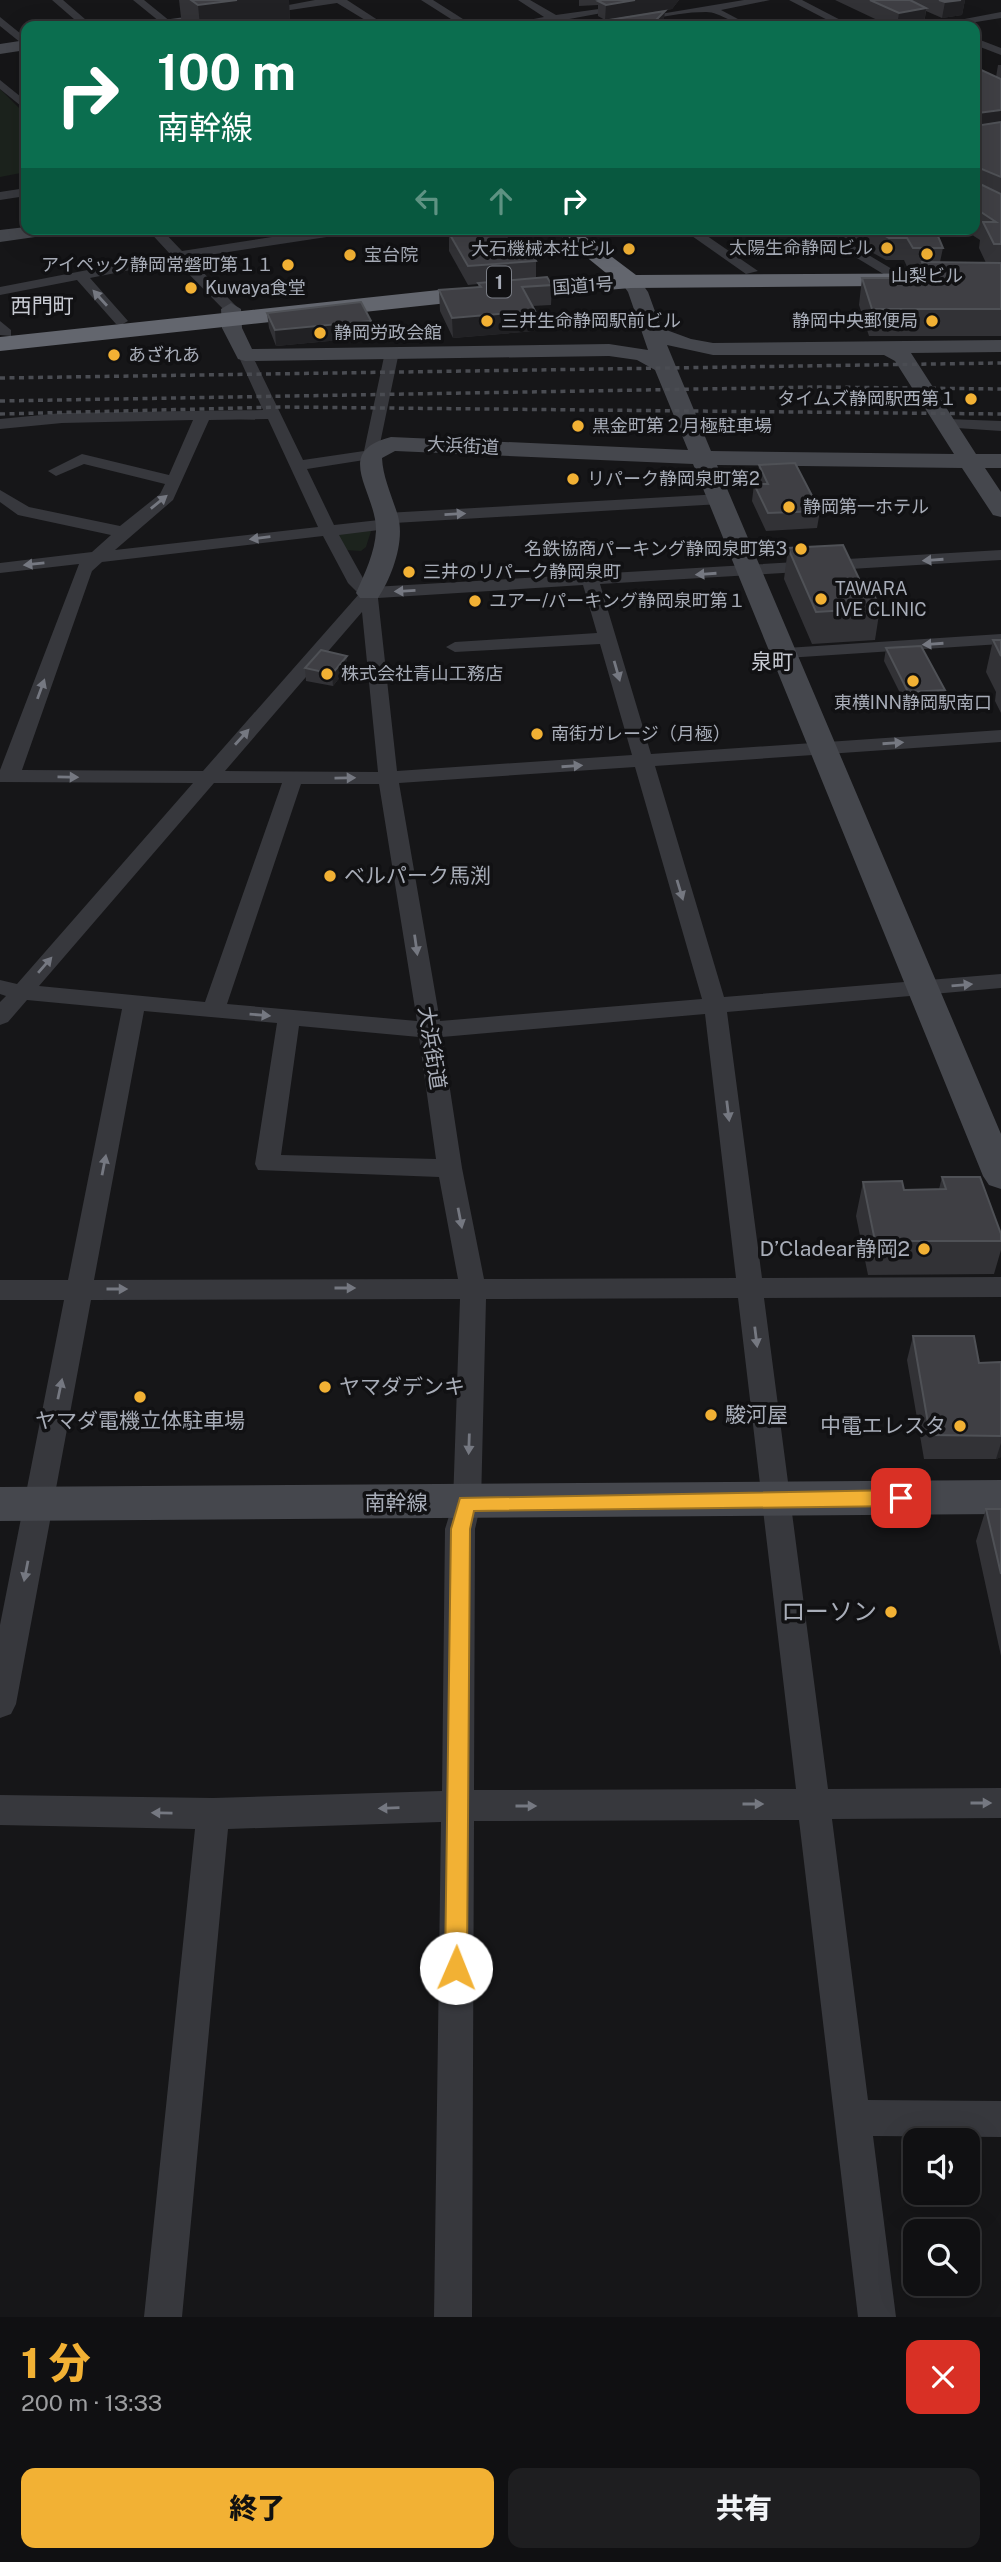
<!DOCTYPE html>
<html lang="ja">
<head>
<meta charset="utf-8">
<style>
	body { margin:0; font-family:"Public Sans","Noto Sans JP",sans-serif; background:#1e1e20; color:#f1f3f6; height:100vh; display:flex; flex-direction:column; font-size:26px; white-space:nowrap }
	* { box-sizing:border-box; margin:0 }
	p { font-size:23px; color:#9c9d9f }
	.icon { flex:none; width:38px; height:38px; fill:none; stroke:currentColor; stroke-width:2; stroke-linecap:round; stroke-linejoin:round }
	.map { position:relative; height:2317px; overflow:hidden }
	.side { display:flex; flex-direction:column; background:#101012; flex:1 }
	.side>* { flex:none }
	.top-card { position:absolute; left:21px; top:21px; width:959px; height:214px; border-radius:14px; box-shadow:0 7px 28px #0002,0 0 0 2px #303032; background:#0b6e4f; color:#fff; overflow:hidden }
	.tools { position:absolute; left:903px; top:2128px; display:grid; gap:14px }
	.tools a { display:grid; place-items:center; width:77px; height:77px; border-radius:14px; background:#101012; box-shadow:0 7px 28px #0002,0 0 0 2px #303032; font-size:35px }
	.pin { position:absolute; display:grid; place-items:center; width:60px; height:60px; color:#fff; margin:-30px; border-radius:14px; box-shadow:0 4px 10px #0006 }
	.me { position:absolute; width:77px; margin:-38px; rotate:1deg; stroke-linejoin:round; filter:drop-shadow(0 0 5px #0008) }
	.turn { display:flex; align-items:center; gap:24px; height:147px; padding:0 21px; font-size:32px }
	.turn .icon { width:91px; height:91px; stroke-width:2.5 }
	.turn b { display:block; font-size:49px; line-height:60px }
	.lanes { display:flex; align-items:center; height:66px; padding:0 21px; background:#0003; justify-content:center; gap:35px; direction:ltr }
	.lanes .off { opacity:.35 }
	.round { display:grid; place-items:center; flex:none; width:74px; height:74px; border-radius:14px; background:#1e1e20 }
	.summary { display:flex; align-items:center; justify-content:space-between; height:119px; padding:0 21px }
	h1 { font-size:42px; font-weight:800; line-height:52px; color:#f2b134 }
	.cta { display:flex; gap:14px; margin-top:auto; padding:14px 21px }
	.cta a { flex:1; height:80px; border-radius:14px; background:#f2b134; color:#111; font-size:28px; font-weight:800; line-height:80px; text-align:center }
	.cta a+a { background:#1e1e20; color:#f1f3f6 }
	.map>svg:first-child { display:block }
</style>
</head>
<body>
<div class="map">
<svg width="1001" height="2317" viewBox="0 0 1001 2317">
	<rect width="100%" height="100%" fill="#161618"/>
	<path fill="#1c231d" d="M0,89L26,115V172L0,177Z
		M372,528L366,547L361,551L345,550L335,532Z"/>
	<g fill="none" stroke-linecap="round" stroke-linejoin="round">
		<path fill="#37383d" fill-rule="evenodd" d="M52,0H63L93,26H82Z
			M133,0H144L176,26H165Z
			M315,0H347L387,26H375L337,3L257,15L252,12Z
			M421,0H433L474,26H462Z
			M518,0H530L556,15L613,7L618,10L564,20L559,24L553,22L498,26L544,17Z
			M744,0H770L721,10L751,26C734,26 721,12 706,12C666,12 628,28 588,26Z
			M789,0H802L852,26H839Z
			M1001,12V18L951,26H928Z
			M0,17L26,38V47L0,26Z
			M975,38L1001,48V55L975,45Z
			M0,80L26,101V110L0,89Z
			M26,188V196L0,200V192Z
			M147,229H161L182,251L324,229H359L353,233L189,258L236,306L238,309L231,313L226,312L176,261L90,278L128,321L121,325L116,324L77,280L0,295V287L170,254Z
			M682,229H697L758,271L746,274Z
			M809,229H825L897,272L885,275Z
			M0,321L11,330V336L0,335Z
			M392,348L399,352L377,458L307,469L334,525L379,520L380,514L386,513L721,494L729,499L721,504L394,523L393,528L387,529L339,535L364,580L373,587L1001,550V560L600,584L651,754L1001,730V742L655,766L724,997L1001,974V988L727,1012L762,1278L1001,1277V1297L764,1298L828,1789L1001,1788V1818L832,1819L868,2100L1001,2101V2137L873,2136L896,2317H858L799,1820L474,1821L472,2317H434L441,1822L228,1829L182,2317H144L195,1829L0,1825V1795L213,1798L442,1791L445,1529L453,1503L460,1299L91,1300L16,1704L11,1714L0,1718V1625L64,1300H0V1280H68L122,1009L27,1000L8,1022L0,1025V1002L6,996L0,994V980L17,984L193,783L0,782V770L79,564L0,573V563L92,552L111,535L18,515L0,502V490L29,507L120,526L160,494L165,484L84,464L56,476L48,471L82,454L169,475L193,420L62,423L0,429V419L62,413L263,410L238,355L245,351L252,355L303,460L364,451L385,352ZM268,419L318,527L115,550L173,500L209,420ZM323,536L348,583L359,594L203,771L22,770L92,571L102,562ZM583,585L597,633L455,642L446,647L455,652L600,644L632,755L397,771L378,598ZM362,612L378,772L225,771ZM635,767L702,999L440,1021L399,783ZM214,783H282L205,1002L39,986ZM301,784H379L417,1021L227,1004ZM144,1011L277,1023L255,1164L258,1170L439,1177L458,1279L94,1280ZM705,1014L736,1278L484,1279L462,1168L442,1037ZM299,1026L419,1037L436,1159L281,1155ZM738,1298L796,1789L474,1790L475,1529L481,1503L486,1299Z
			M947,419L1001,421V431L942,427V421Z
			M1001,634V644L786,658L777,653L786,648Z"/>
		<path fill="#45474d" fill-rule="evenodd" d="M229,11L234,13V19L187,26H148L156,21Z
			M26,40V50L0,54V44Z
			M26,227V229H58L49,235L0,242V230Z
			M631,276L638,278L648,292L661,328L691,339L713,343L1001,340V352L911,353L976,454H1001V468H985L1001,492V517L993,515L962,468L717,465L1001,1134V1189L989,1185L983,1176L693,464L395,451L382,458C383,478 392,496 398,516C405,541 392,577 378,598H360L356,593C365,573 375,552 376,531C377,492 331,452 391,437L688,450L655,370L637,360L609,356L245,361L238,359L222,328L221,309L231,303L241,309L242,328L252,349L609,344L648,350L628,292L621,282ZM667,345L713,355H884L895,361L954,454L711,451Z
			M1001,1480V1514L0,1521V1487Z"/>
		<path fill="#63666e" fill-rule="evenodd" d="M552,229H575L636,275L1001,273V285L631,288L448,303L0,351V337L448,289L611,277Z"/>
		<path stroke="#4a4c52" stroke-width="3.5" stroke-dasharray="5 4.5" stroke-linecap="butt" d="M0,378L1001,363
			M0,401L817,387L1001,389
			M0,414L281,407L1001,414"/>
	</g>
	<path fill="#323236" d="M179,0H289L290,26H182Z
		M579,0H679L672,9L617,19H664L659,24L663,26H609V20H605L598,16V5L579,6Z
		M835,0H965L962,15L942,18L926,11L924,24L914,26H890Z
		M998,65H1001V336H869L859,305L862,278H919L920,271H909L904,260H886L829,229H935L943,248L940,262L986,263L979,248L980,240L963,229H975V68L996,77Z
		M449,229H515L536,261V278L552,285L551,305L532,306L535,311V331L453,338L440,311L439,290L478,287V284L468,285L449,251Z
		M267,313L372,337L276,346L269,328Z
		M759,465L820,511L817,528L766,531L752,501L754,484H758L757,481Z
		M788,548L863,587L880,608L875,640L812,644L784,579Z
		M993,640H1001V713L995,701L996,692L986,672Z
		M886,648L945,690L942,702L906,705L884,661Z
		M305,668H347L333,686L306,681Z
		M942,1177L1001,1234V1250L994,1274L868,1275L856,1216L863,1182L904,1190L939,1189Z
		M913,1336L979,1363L1001,1362V1457L996,1459H924L907,1360Z
		M986,1509H1001V1656L976,1541Z"/>
	<path fill="#212124" d="M237,0H289L290,26H200L198,5Z
		M635,0H679L672,9L605,20L606,5Z
		M961,0H965L962,15L942,18L945,2Z
		M926,8L924,24L914,26H897L899,13Z
		M665,11L664,19L657,26L654,22Z
		M1001,110V133L975,134L978,113Z
		M535,311V331L453,338L452,318Z
		M371,321L372,337L276,346L275,330Z
		M347,656V668L333,686L332,674Z
		M1001,1443V1457L996,1459Z"/>
	<path fill="#3f3f44" stroke="#4f5156" stroke-width="2" d="M191,0H237L198,5Z
		M602,0H635L606,5L598,1Z
		M870,0H910L926,8L899,13Z
		M939,0H961L945,2Z
		M665,11L654,22L663,26H621L609,20Z
		M81,21L87,26H56L55,25Z
		M975,68H977L1001,79V110L978,113L975,112Z
		M1001,122V177L977,167L978,183L1001,194V244H994L983,222H996L975,208V126Z
		M454,229H515L536,261L468,266L449,233L456,232Z
		M873,229H935L943,248H913L907,238H889Z
		M922,262L1001,263V309H872L862,278H930Z
		M547,277L552,285L522,287L535,311L452,318L439,290L481,287L478,283Z
		M361,302L371,321L275,330L267,313Z
		M795,463L820,511L768,513L754,484H768L759,465Z
		M843,545L863,587L870,586L880,608L816,612L788,548Z
		M993,640H1001V656Z
		M921,646L945,690L908,692L886,648Z
		M321,650L347,656L332,674L305,668Z
		M942,1177H980L1001,1234V1241H875L863,1182L902,1181L904,1190L946,1189Z
		M913,1336H974L979,1363L1001,1362V1436L930,1435Z
		M986,1509H1001V1574Z"/>
	<defs><path id="oneway-solid" d="M-6-.8H1V-3.2L6.5 0L1 3.2V.8H-6Z" transform="scale(1.75)"/></defs>
	<g fill="#757881">
		<use href="#oneway-solid" transform="translate(100 298) rotate(-132)"/>
		<use href="#oneway-solid" transform="translate(159 502) rotate(-39)"/>
		<use href="#oneway-solid" transform="translate(455 514) rotate(-3)"/>
		<use href="#oneway-solid" transform="translate(260 538) rotate(173)"/>
		<use href="#oneway-solid" transform="translate(933 560) rotate(176)"/>
		<use href="#oneway-solid" transform="translate(34 564) rotate(174)"/>
		<use href="#oneway-solid" transform="translate(706 574) rotate(176)"/>
		<use href="#oneway-solid" transform="translate(405 591) rotate(177)"/>
		<use href="#oneway-solid" transform="translate(933 644) rotate(176)"/>
		<use href="#oneway-solid" transform="translate(617 671) rotate(74)"/>
		<use href="#oneway-solid" transform="translate(41 689) rotate(-70)"/>
		<use href="#oneway-solid" transform="translate(242 737) rotate(-48)"/>
		<use href="#oneway-solid" transform="translate(893 743) rotate(-4)"/>
		<use href="#oneway-solid" transform="translate(572 766) rotate(-4)"/>
		<use href="#oneway-solid" transform="translate(68 777) rotate(1)"/>
		<use href="#oneway-solid" transform="translate(345 778) rotate(-1)"/>
		<use href="#oneway-solid" transform="translate(680 890) rotate(73)"/>
		<use href="#oneway-solid" transform="translate(416 945) rotate(82)"/>
		<use href="#oneway-solid" transform="translate(45 965) rotate(-49)"/>
		<use href="#oneway-solid" transform="translate(962 985) rotate(-5)"/>
		<use href="#oneway-solid" transform="translate(260 1015) rotate(5)"/>
		<use href="#oneway-solid" transform="translate(728 1111) rotate(83)"/>
		<use href="#oneway-solid" transform="translate(104 1165) rotate(-79)"/>
		<use href="#oneway-solid" transform="translate(460 1218) rotate(79)"/>
		<use href="#oneway-solid" transform="translate(345 1288)"/>
		<use href="#oneway-solid" transform="translate(117 1289)"/>
		<use href="#oneway-solid" transform="translate(756 1337) rotate(83)"/>
		<use href="#oneway-solid" transform="translate(60 1389) rotate(-78)"/>
		<use href="#oneway-solid" transform="translate(469 1444) rotate(92)"/>
		<use href="#oneway-solid" transform="translate(26 1571) rotate(101)"/>
		<use href="#oneway-solid" transform="translate(981 1803)"/>
		<use href="#oneway-solid" transform="translate(753 1804)"/>
		<use href="#oneway-solid" transform="translate(526 1806)"/>
		<use href="#oneway-solid" transform="translate(389 1808) rotate(178)"/>
		<use href="#oneway-solid" transform="translate(162 1813) rotate(-179)"/>
	</g>
	<path fill="#f2b134" stroke="#9d7322" stroke-width="2" d="M901,1490L907,1493L910,1498L907,1504L901,1506L474,1511L470,1529L467,1968L464,1975L456,1979L448,1975L445,1968L451,1529L460,1498Z"/>
	<g fill="#f2b134" stroke="#111113" stroke-width="2.5">
		<circle cx="887" cy="248" r="7"/>
		<circle cx="629" cy="249" r="7"/>
		<circle cx="927" cy="254" r="7"/>
		<circle cx="350" cy="255" r="7"/>
		<circle cx="288" cy="265" r="7"/>
		<circle cx="191" cy="288" r="7"/>
		<circle cx="487" cy="321" r="7"/>
		<circle cx="932" cy="321" r="7"/>
		<circle cx="320" cy="333" r="7"/>
		<circle cx="114" cy="355" r="7"/>
		<circle cx="971" cy="399" r="7"/>
		<circle cx="578" cy="426" r="7"/>
		<circle cx="573" cy="479" r="7"/>
		<circle cx="789" cy="507" r="7"/>
		<circle cx="801" cy="549" r="7"/>
		<circle cx="409" cy="572" r="7"/>
		<circle cx="821" cy="599" r="7"/>
		<circle cx="475" cy="601" r="7"/>
		<circle cx="327" cy="674" r="7"/>
		<circle cx="913" cy="681" r="7"/>
		<circle cx="537" cy="734" r="7"/>
		<circle cx="330" cy="876" r="7"/>
		<circle cx="924" cy="1249" r="7"/>
		<circle cx="325" cy="1387" r="7"/>
		<circle cx="140" cy="1397" r="7"/>
		<circle cx="711" cy="1415" r="7"/>
		<circle cx="960" cy="1426" r="7"/>
		<circle cx="891" cy="1612" r="7"/>
	</g>
	<g text-anchor="middle" stroke-width="7" stroke-linejoin="round" paint-order="stroke">
		<g font-size="18" fill="#a8adb8" stroke="#111113" text-anchor="start">
			<text x="873" y="254" text-anchor="end">太陽生命静岡ビル</text>
			<text x="615" y="255" text-anchor="end">大石機械本社ビル</text>
			<text x="364" y="261">宝台院</text>
			<text x="274" y="271" text-anchor="end">アイペック静岡常磐町第１１</text>
			<text x="927" y="282" text-anchor="middle">山梨ビル</text>
			<text x="205" y="294">Kuwaya食堂</text>
			<text x="501" y="327">三井生命静岡駅前ビル</text>
			<text x="918" y="327" text-anchor="end">静岡中央郵便局</text>
			<text x="334" y="339">静岡労政会館</text>
			<text x="128" y="361">あざれあ</text>
			<text x="957" y="405" text-anchor="end">タイムズ静岡駅西第１</text>
			<text x="592" y="432">黒金町第２月極駐車場</text>
			<text x="587" y="485">リパーク静岡泉町第2</text>
			<text x="803" y="513">静岡第一ホテル</text>
			<text x="787" y="555" text-anchor="end">名鉄協商パーキング静岡泉町第3</text>
			<text x="423" y="578">三井のリパーク静岡泉町</text>
			<text x="835" y="595">TAWARA<tspan x="835" dy="21">IVE CLINIC</tspan></text>
			<text x="489" y="607">ユアー/パーキング静岡泉町第１</text>
			<text x="341" y="680">株式会社青山工務店</text>
			<text x="913" y="709" text-anchor="middle">東横INN静岡駅南口</text>
			<text x="551" y="740">南街ガレージ（月極）</text>
		</g>
		<g font-size="18" fill="#a8adb8" stroke="#111113">
			<text transform="translate(583 286) rotate(-4)" y="6">国道1号</text>
			<text transform="translate(463 446) rotate(3)" y="6">大浜街道</text>
		</g>
		<rect fill="#111113" stroke="#7b7e86" stroke-width="2" x="487" y="266.5" width="24" height="31" rx="5"/>
		<g font-size="19" font-weight="bold" fill="#a8adb8">
			<text x="499" y="289">1</text>
		</g>
		<g font-size="21" fill="#c9ccd4" stroke="#111113">
			<text x="42" y="313">西門町</text>
			<text x="772" y="669">泉町</text>
		</g>
		<g font-size="21" fill="#a8adb8" stroke="#111113" text-anchor="start">
			<text x="344" y="883">ベルパーク馬渕</text>
			<text x="910" y="1256" text-anchor="end">D’Cladear静岡2</text>
			<text x="339" y="1394">ヤマダデンキ</text>
			<text x="725" y="1422">駿河屋</text>
			<text x="140" y="1428" text-anchor="middle">ヤマダ電機立体駐車場</text>
			<text x="946" y="1433" text-anchor="end">中電エレスタ</text>
		</g>
		<g font-size="21" fill="#a8adb8" stroke="#111113">
			<text transform="translate(432 1048) rotate(81)" y="7">大浜街道</text>
			<text x="396" y="1510">南幹線</text>
		</g>
		<g font-size="24" fill="#a8adb8" stroke="#111113" text-anchor="end">
			<text x="877" y="1620">ローソン</text>
		</g>
	</g>
</svg>
<div class="tools">
<a><svg class="icon" aria-label="sound" viewBox="0 0 24 24"><path d="M4 9h4l5-4v14l-5-4H4zM17 9q2 3 0 6"/></svg></a>
<a><svg class="icon" aria-label="search" viewBox="0 0 24 24"><circle cx="10" cy="10" r="6"/><path d="M15 15l6 6"/></svg></a>
</div>
<div class="pin" style="left:901px;top:1498px;background:#d93025"><svg class="icon" aria-label="arrive" viewBox="0 0 24 24"><path d="M6 21V4h12l-3 4 3 4H6"/></svg></div>
<svg class="me" style="left:456px;top:1968px" viewBox="-20 -20 40 40"><circle r="19" fill="#fff"/><path d="M0-13L10 11 0 6-10 11z" fill="#f2b134"/></svg>
<div class="top-card">
<div class="turn"><svg class="icon" aria-label="right" viewBox="0 0 24 24"><path d="M7 20v-9h11M14 6l5 5-5 5"/></svg><div><b>100 m</b>南幹線</div></div>
<div class="lanes"><svg class="icon off" aria-label="left" viewBox="0 0 24 24"><path d="M17 20v-9H6M10 6l-5 5 5 5"/></svg><svg class="icon off" aria-label="ahead" viewBox="0 0 24 24"><path d="M12 20V5M6 11l6-6 6 6"/></svg><svg class="icon" aria-label="right" viewBox="0 0 24 24"><path d="M7 20v-9h11M14 6l5 5-5 5"/></svg></div>
</div>
</div>
<section class="side">
<div class="summary"><div><h1>1 分</h1><p>200 m · 13:33</p></div><a class="round" style="background:#d93025;color:#fff"><svg class="icon" aria-label="close" viewBox="0 0 24 24"><path d="M6 6l12 12M18 6L6 18"/></svg></a></div>
<div class="cta"><a>終了</a><a>共有</a></div>
</section>
</body>
</html>
